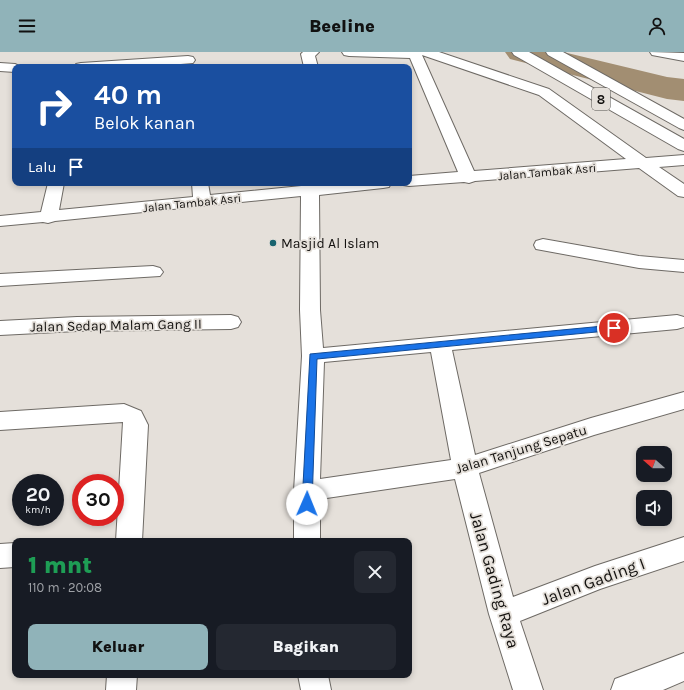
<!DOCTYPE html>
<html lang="id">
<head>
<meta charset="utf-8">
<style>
	body { margin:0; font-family:Karla,sans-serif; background:#242831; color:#f1f3f6; height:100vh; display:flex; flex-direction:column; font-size:15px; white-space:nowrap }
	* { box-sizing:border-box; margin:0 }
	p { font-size:13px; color:#9ea1a6 }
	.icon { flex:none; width:22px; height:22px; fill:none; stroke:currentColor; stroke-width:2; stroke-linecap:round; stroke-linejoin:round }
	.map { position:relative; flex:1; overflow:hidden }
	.sheet { position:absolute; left:12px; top:486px; width:400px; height:140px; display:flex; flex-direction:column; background:#171b24; border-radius:8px; box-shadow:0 2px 6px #0003 }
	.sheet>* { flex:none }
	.banner { position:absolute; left:12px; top:12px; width:400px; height:122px; border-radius:8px; box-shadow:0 2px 6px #0003; background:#1a4fa0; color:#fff; overflow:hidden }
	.needle { width:26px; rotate:291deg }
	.buttons { position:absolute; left:636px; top:394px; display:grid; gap:8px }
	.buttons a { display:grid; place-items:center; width:36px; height:36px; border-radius:8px; background:#171b24; box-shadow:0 2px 6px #0003; font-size:20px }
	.speed { position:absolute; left:12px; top:422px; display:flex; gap:8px; font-size:20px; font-weight:700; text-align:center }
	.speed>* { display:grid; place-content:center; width:52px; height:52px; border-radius:50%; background:#171b24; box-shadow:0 2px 6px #0003; line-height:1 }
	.speed small { font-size:10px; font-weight:400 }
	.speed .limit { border:6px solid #d22; background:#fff; color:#111 }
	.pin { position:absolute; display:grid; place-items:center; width:34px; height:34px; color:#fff; margin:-17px; border:2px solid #fff; border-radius:50%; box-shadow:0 1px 4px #0007 }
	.me { position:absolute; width:44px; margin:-22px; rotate:1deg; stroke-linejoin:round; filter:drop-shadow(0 0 3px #0008) }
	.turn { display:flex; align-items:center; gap:14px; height:84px; padding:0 16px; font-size:18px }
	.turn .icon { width:52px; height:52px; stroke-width:2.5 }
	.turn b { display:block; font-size:28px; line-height:34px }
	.then { display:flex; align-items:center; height:38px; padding:0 16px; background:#0003; gap:8px; font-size:15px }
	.round { display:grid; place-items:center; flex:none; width:42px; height:42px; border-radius:8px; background:#242831 }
	.head { display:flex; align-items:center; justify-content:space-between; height:68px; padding:0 16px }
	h1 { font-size:24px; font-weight:800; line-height:30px; color:#1e9e55 }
	.button { display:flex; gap:8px; margin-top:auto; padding:8px 16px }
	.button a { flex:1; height:46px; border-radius:8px; background:#90b3b9; color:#111; font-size:16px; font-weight:800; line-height:46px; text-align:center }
	.button a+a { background:#242831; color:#f1f3f6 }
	header { display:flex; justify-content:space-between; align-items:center; height:52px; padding:0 16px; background:#90b3b9; color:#111; font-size:18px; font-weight:800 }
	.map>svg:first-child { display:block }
</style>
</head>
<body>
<header><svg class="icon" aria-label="menu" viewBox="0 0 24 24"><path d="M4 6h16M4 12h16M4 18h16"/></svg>Beeline<svg class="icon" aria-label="person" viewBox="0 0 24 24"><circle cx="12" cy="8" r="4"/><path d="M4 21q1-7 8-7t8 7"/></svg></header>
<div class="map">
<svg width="684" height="638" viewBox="0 0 684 638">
	<rect width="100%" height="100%" fill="#e5e0da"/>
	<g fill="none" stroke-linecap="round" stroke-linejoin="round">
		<path fill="#a28e72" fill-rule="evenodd" d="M505,0H563L667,25L684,27V49L667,47L510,7Z"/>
		<g stroke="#6e6a65" stroke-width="2">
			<path id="minor" d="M303,0H319L315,4L318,15H304L301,2Z
				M342,0H439L549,37L646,106L684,103V113L659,115L684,132V145L678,144L639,116L475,129L469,131L464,130L409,134L403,133L402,131H409V124L458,120L410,6L349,4L344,3ZM422,3L539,43L626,107L474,119Z
				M650,0L684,1V9L652,3Z
				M188,4L193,5L195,8L193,11L144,15H74L76,12L81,11Z
				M0,11L15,12L21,15H15V20L0,19Z
				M48,131H64L59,158L193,145L192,131H208L210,143L331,131H391L389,135L383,136L319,143L320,258L323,296L677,263L684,265V275L677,277L452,298L475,403L591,366L684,340V357L594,383L479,421L513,545L595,514L684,485V509L600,537L520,569L543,638H513L489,562L455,427L320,447V489H294V439L302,304L300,258L301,144L55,169L48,171L43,170L0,174V164L41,160ZM431,300L451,408L320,427L324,310Z
				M543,187L639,204L684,208V220L639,216L536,197L534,193L536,189Z
				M153,214L160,216L163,220L160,224L0,234V222Z
				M231,263L238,265L241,270L238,275L231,277L77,279L0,283V269L77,265Z
				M124,352L141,359L148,373L142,489H116L123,370L0,378V360Z
				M15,491V515L0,516V492Z
				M684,601V629L663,638H611L615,627Z
				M107,623H137L136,638H106Z
				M298,623H328L331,638H301Z"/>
		</g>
		<g stroke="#6e6a65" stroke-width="2">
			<path id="highway" d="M512,0H529L684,87V99L678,97L514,3Z
				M546,0H563L684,67V78L679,76L548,3Z"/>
		</g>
		<use href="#minor" fill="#fff" fill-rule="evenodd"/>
		<use href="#highway" fill="#fff" fill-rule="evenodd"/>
	</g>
	<path fill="#1a73e8" stroke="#114b97" d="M614,273L617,274V278L317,307L312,452L307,456L303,455L302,452L310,302Z"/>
	<circle fill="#19646f" stroke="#e5e0da" stroke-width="1.5" cx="273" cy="191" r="4"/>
	<g text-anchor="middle" stroke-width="3.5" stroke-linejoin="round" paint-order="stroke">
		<g font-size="12" fill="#141210" stroke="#e5e0da">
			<text transform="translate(547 120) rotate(-5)" y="4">Jalan Tambak Asri</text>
			<text transform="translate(192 151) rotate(-6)" y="4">Jalan Tambak Asri</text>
		</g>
		<rect fill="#e5e0da" stroke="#53504d" stroke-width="1" x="592" y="36" width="18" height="22" rx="3"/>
		<g font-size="13" font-weight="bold" fill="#141210">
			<text x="601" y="52">8</text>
		</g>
		<g font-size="14" fill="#141210" stroke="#e5e0da" text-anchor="start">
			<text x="281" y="196">Masjid Al Islam</text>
		</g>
		<g font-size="14" fill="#141210" stroke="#e5e0da">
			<text transform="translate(116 273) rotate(-1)" y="5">Jalan Sedap Malam Gang II</text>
			<text transform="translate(521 397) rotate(-17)" y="5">Jalan Tanjung Sepatu</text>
		</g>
		<g font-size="17" fill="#141210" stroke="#e5e0da">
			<text transform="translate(495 528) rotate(74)" y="6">Jalan Gading Raya</text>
			<text transform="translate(593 529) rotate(-20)" y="6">Jalan Gading I</text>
		</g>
	</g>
</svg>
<div class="buttons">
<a><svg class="needle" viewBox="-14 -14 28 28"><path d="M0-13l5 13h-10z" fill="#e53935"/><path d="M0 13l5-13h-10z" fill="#9ea1a6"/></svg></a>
<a><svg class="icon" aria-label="sound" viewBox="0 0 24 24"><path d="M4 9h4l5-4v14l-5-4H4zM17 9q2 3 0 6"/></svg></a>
</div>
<div class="speed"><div>20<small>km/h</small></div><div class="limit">30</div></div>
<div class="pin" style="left:614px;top:276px;background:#d93025"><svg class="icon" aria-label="arrive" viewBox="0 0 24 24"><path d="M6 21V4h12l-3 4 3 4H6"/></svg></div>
<svg class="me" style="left:307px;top:452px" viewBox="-20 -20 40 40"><circle r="19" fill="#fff"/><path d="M0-13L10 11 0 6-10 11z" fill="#1a73e8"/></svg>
<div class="banner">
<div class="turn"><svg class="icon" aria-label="right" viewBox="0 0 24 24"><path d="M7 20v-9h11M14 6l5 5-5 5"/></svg><div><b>40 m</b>Belok kanan</div></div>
<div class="then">Lalu<svg class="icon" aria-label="arrive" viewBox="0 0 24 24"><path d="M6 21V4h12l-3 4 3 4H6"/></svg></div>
</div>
<section class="sheet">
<div class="head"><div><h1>1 mnt</h1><p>110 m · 20:08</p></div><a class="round"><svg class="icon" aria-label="close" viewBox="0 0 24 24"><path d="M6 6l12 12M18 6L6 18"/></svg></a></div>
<div class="button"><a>Keluar</a><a>Bagikan</a></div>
</section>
</div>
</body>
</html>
